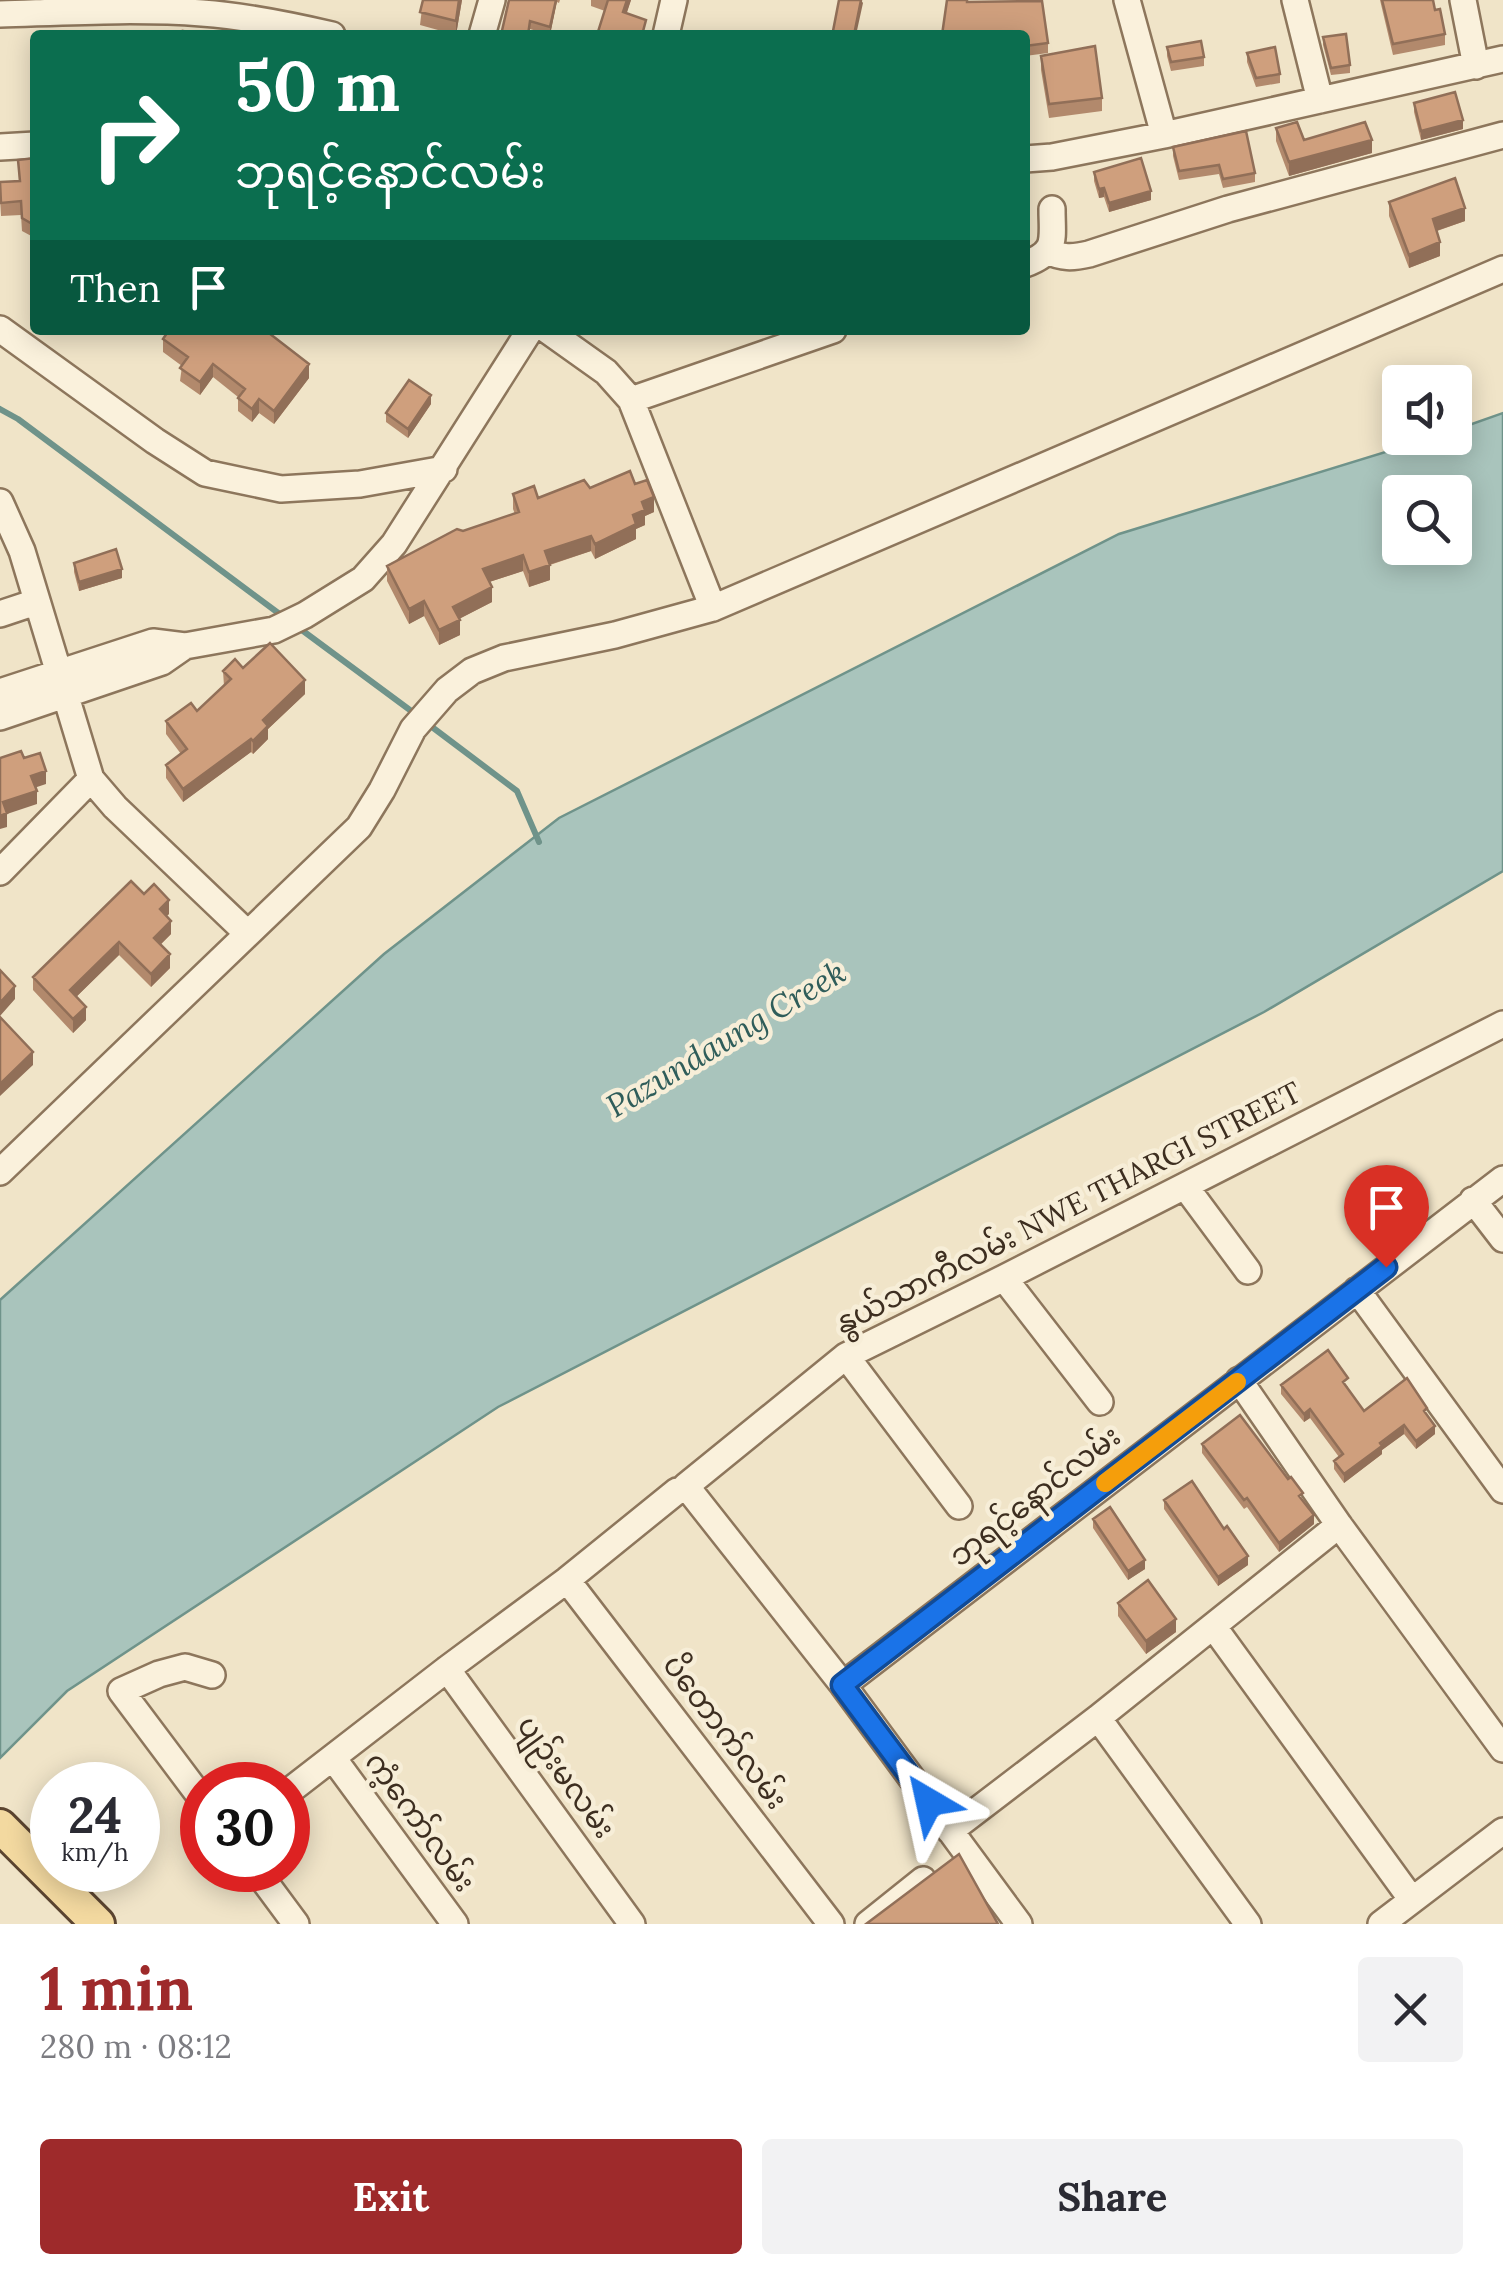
<!DOCTYPE html>
<html lang="en">
<head>
<meta charset="utf-8">
<style>
	body { margin:0; font-family:Lora,"Noto Sans Myanmar",serif; background:#f2f2f3; color:#2b2b33; height:100vh; display:flex; flex-direction:column; font-size:38px; white-space:nowrap }
	* { box-sizing:border-box; margin:0 }
	p { font-size:32px; color:#7c7c81 }
	.icon { flex:none; width:55px; height:55px; fill:none; stroke:currentColor; stroke-width:2; stroke-linecap:round; stroke-linejoin:round }
	.map { position:relative; height:1924px; overflow:hidden }
	.sheet { display:flex; flex-direction:column; background:#fff; flex:1 }
	.sheet>* { flex:none }
	.banner { position:absolute; left:30px; top:30px; width:1000px; height:305px; border-radius:10px; box-shadow:0 5px 25px #0003; background:#0b6e4f; color:#fff; overflow:hidden }
	.controls { position:absolute; left:1382px; top:365px; display:grid; gap:20px }
	.controls a { display:grid; place-items:center; width:90px; height:90px; border-radius:10px; background:#fff; box-shadow:0 5px 25px #0003; font-size:50px }
	.speed { position:absolute; left:30px; top:1762px; display:flex; gap:20px; font-size:50px; font-weight:700; text-align:center }
	.speed>* { display:grid; place-content:center; width:130px; height:130px; border-radius:50%; background:#fff; box-shadow:0 5px 25px #0003; line-height:1 }
	.speed small { font-size:25px; font-weight:400 }
	.speed .limit { border:15px solid #d22; background:#fff; color:#111 }
	.pin { position:absolute; display:grid; place-items:center; width:85px; height:85px; color:#fff; margin:-102px -42px; border-radius:50% 50% 50% 0; rotate:-45deg; box-shadow:0 0 10px #0007 }
	.pin .icon { rotate:45deg }
	.me { position:absolute; width:110px; margin:-55px; rotate:324deg; stroke-linejoin:round; filter:drop-shadow(0 0 8px #0008) }
	.turn { display:flex; align-items:center; gap:35px; height:210px; padding:0 40px; font-size:45px }
	.turn .icon { width:130px; height:130px; stroke-width:2.5 }
	.turn b { display:block; font-size:70px; line-height:85px }
	.then { display:flex; align-items:center; height:95px; padding:0 40px; background:#0003; gap:20px; font-size:38px }
	.round { display:grid; place-items:center; flex:none; width:105px; height:105px; border-radius:10px; background:#f2f2f3 }
	.overview { display:flex; align-items:center; justify-content:space-between; height:170px; padding:0 40px }
	h1 { font-size:60px; font-weight:800; line-height:75px; color:#9e2a2b }
	.cta { display:flex; gap:20px; margin-top:auto; padding:20px 40px }
	.cta a { flex:1; height:115px; border-radius:10px; background:#9e2a2b; color:#fff; font-size:40px; font-weight:800; line-height:115px; text-align:center }
	.cta a+a { background:#f2f2f3; color:#2b2b33 }
	.map>svg:first-child { display:block }
</style>
</head>
<body>
<div class="map">
<svg width="1503" height="1924" viewBox="0 0 1503 1924">
	<rect width="100%" height="100%" fill="#f0e4c8"/>
	<path fill="#a9c4bc" stroke="#6f938a" stroke-width="2.5" fill-rule="evenodd" d="M1503,413V871L1264,1012L498,1407L67,1691L0,1758V1300L384,954L559,818L1119,534L1431,438H1455V430ZM1400,492H1455V548H1400Z"/>
	<g fill="none" stroke-linecap="round" stroke-linejoin="round">
		<path stroke="#6f938a" stroke-width="6" d="M0,409L18,419L285,618
			M295,625L418,716
			M428,724L517,791L539,842"/>
		<g stroke="#8d765c" stroke-width="30">
			<path id="minor" d="M1127,0L1164,135
				M1295,0L1320,100
				M1463,0L1476,66
				M0,14C67,12 135,8 202,13C246,16 289,25 332,35
				M482,35L492,0
				M666,35L674,0
				M0,147L35,145
				M1025,159L1052,157L1164,135L1503,59
				M1047,251C1062,258 1072,258 1089,254L1228,209L1503,135
				M1025,264C1058,252 1052,240 1052,209
				M0,329L155,441L205,473L281,489L360,484L444,469
				M547,330L606,372L631,400L713,608
				M631,400L833,330
				M0,502L22,551L91,779L115,807L247,933
				M0,614L36,602
				M0,692L153,642L185,646L274,630L305,615L363,579L394,544L530,330
				M0,717L162,662L185,646
				M0,872L91,779
				M0,1172L359,827L382,790L413,729L447,690L472,671L504,658L615,635L713,608L1503,269
				M1185,1186L1248,1271
				M1473,1200L1503,1239
				M1004,1278L1100,1402
				M1357,1290L1503,1490
				M846,1356L959,1506
				M1239,1380L1339,1525L1503,1749
				M567,1580L831,1924
				M1213,1626L1412,1900
				M447,1669L632,1924
				M843,1685L686,1486L846,1356L1004,1278L1503,1024
				M1098,1718L1248,1924
				M333,1758L455,1924
				M288,1792L447,1669L567,1580L677,1491
				M202,1799L121,1691L159,1674L185,1667L212,1675
				M950,1831L1098,1718L1339,1525
				M256,1870L296,1924
				M868,1924L923,1880
				M1019,1924L843,1685L1503,1179
				M1381,1924L1503,1831"/>
		</g>
		<g stroke="#5b4430" stroke-width="38">
			<path id="major" d="M0,1826L98,1924"/>
		</g>
		<use href="#minor" stroke="#faf1dc" stroke-width="25"/>
		<use href="#major" stroke="#f3d9a0" stroke-width="32"/>
	</g>
	<path fill="#b2896c" d="M423,0H462L456,35L420,25Z
		M509,0H560L559,3L557,2L550,35L530,29L529,35H501Z
		M591,0H631L626,14L646,32L605,11L591,6Z
		M1380,0H1433L1435,10L1445,34V45L1393,55Z
		M968,2L1048,43V53L1025,56V35Z
		M1323,37L1350,65V73L1331,75L1323,45Z
		M1167,47L1204,57V66L1171,71L1167,56Z
		M1247,53L1280,74V83L1256,87L1247,62Z
		M1041,56L1102,98V111L1049,118L1041,70Z
		M1414,103L1463,129L1421,140L1414,112Z
		M1276,128L1304,140L1372,153L1289,176L1276,141Z
		M1173,147L1255,173V182L1223,188L1219,174L1179,180L1173,156Z
		M35,158V238L22,231L21,215L1,216L0,198V182L19,181L18,160Z
		M1094,172L1151,200L1109,212L1104,197L1099,198L1094,181Z
		M1389,202L1465,221L1437,231L1440,256L1409,268L1389,216Z
		M158,330H265L309,378L274,424L259,413L252,422L238,411V397L213,377L200,395L180,381L182,366L163,352V339L165,335Z
		M431,404L408,438L386,422V413Z
		M635,484L654,512L645,516V525L636,529V539L595,559L591,551L550,565V580L529,587L523,571L489,582L492,602L459,619L460,635L439,645L424,616L409,624L387,581V566L463,531L515,514L513,509V494L538,498L590,488Z
		M74,563L122,578L79,591L74,572Z
		M243,668L305,694L268,729V739L253,754L251,752L183,802L166,778V765L181,754L166,734V721L197,711L224,686L223,671Z
		M144,894L169,914L166,916L171,934L161,944L170,968L151,987L119,955L76,997L86,1020L73,1033L33,990V977Z
		M1281,1385L1348,1386L1347,1387L1364,1411L1427,1415L1435,1434L1416,1449L1404,1434L1382,1450V1454L1344,1483L1334,1469V1461L1339,1457L1310,1418L1304,1422L1281,1394Z
		M1202,1444L1288,1479L1303,1501L1314,1524L1279,1552L1247,1507L1244,1509L1202,1453Z
		M1164,1500L1248,1565L1218,1586L1164,1509Z
		M1093,1519L1145,1569L1128,1580L1093,1528Z
		M1118,1603L1176,1632L1146,1654L1118,1616Z"/>
	<path fill="#916f58" d="M459,0H462L456,35V21Z
		M556,0H557L550,35V27Z
		M627,0H631L623,25V12Z
		M861,0L863,3L856,35H854Z
		M1463,120V129L1421,140V131Z
		M1372,140V153L1289,176V162Z
		M1104,188V197L1099,198V189Z
		M1151,191V200L1109,212V203Z
		M1465,208V221L1433,232V219Z
		M1440,242V256L1409,268V255Z
		M213,364V377L200,395V382Z
		M309,364V378L274,424V411Z
		M431,395V404L408,438V429Z
		M259,399V413L252,422V409Z
		M654,497V512L645,516V525L636,529V539L595,559V544L633,515L642,502Z
		M591,536V551L545,566V551Z
		M523,555V571L483,584V569Z
		M550,565V580L529,587V572Z
		M122,569V578L79,591V582Z
		M492,587V602L453,622V607Z
		M424,601V616L409,624V609Z
		M460,620V635L439,645V630Z
		M305,680V694L268,729V739L253,754V741L263,720Z
		M251,739V752L183,802V789Z
		M46,771V784L31,789V776Z
		M37,791V804L7,814V827L0,829V816L3,802Z
		M169,900V914L160,922V909Z
		M171,921V934L154,951V938Z
		M119,942V955L70,1003V990Z
		M170,954V968L151,987V974Z
		M15,986V999L0,1016V1003Z
		M86,1007V1020L73,1033V1019Z
		M33,1052V1065L0,1096V1084Z
		M1310,1409V1418L1304,1422V1414Z
		M1404,1425V1434L1382,1450V1454L1344,1483V1474Z
		M1435,1426V1434L1416,1449V1441Z
		M1314,1515V1524L1279,1552V1543Z
		M1248,1556V1565L1218,1586V1577Z
		M1145,1560V1569L1128,1580V1571Z
		M1176,1619V1632L1146,1654V1641Z"/>
	<path fill="#cf9f7d" stroke="#916f58" stroke-width="2.5" d="M423,0H459L456,21L420,12Z
		M509,0H556L550,27L530,21L528,35H501Z
		M608,0H627L623,12L646,20L642,35H597Z
		M839,0H861L854,35L833,31Z
		M947,0H967V2L1042,1L1048,43L1025,46V35H942Z
		M1382,0H1433L1435,10L1440,9L1445,34L1393,44Z
		M183,31L210,35H183Z
		M1346,34L1350,65L1331,68L1323,37Z
		M1201,41L1204,57L1171,62L1167,47Z
		M1095,46L1102,98L1049,104L1041,56Z
		M1275,47L1280,74L1256,78L1247,53Z
		M1455,92L1463,120L1421,131L1414,103Z
		M1297,122L1304,140L1365,122L1372,140L1289,162L1276,128Z
		M1246,131L1255,173L1223,179L1219,165L1179,171L1173,147Z
		M35,158V225H34L22,218L21,201L1,203L0,182L20,181L18,160Z
		M1141,158L1151,191L1109,203L1104,188L1099,189L1094,172Z
		M1455,178L1465,208L1433,219L1440,242L1409,255L1389,202Z
		M169,330H265L309,364L274,411L259,399L252,409L238,398L245,389L213,364L200,382L180,368L188,357L163,339Z
		M409,380L431,395L408,429L386,413Z
		M630,471L635,484L647,480L654,497L642,502L645,510L633,515L636,524L595,544L591,536L545,551L550,565L529,572L523,555L483,569L492,587L453,607L460,620L439,630L424,601L409,609L387,566L457,529L463,531L519,512L513,494L534,486L538,498L584,480L590,488Z
		M116,549L122,569L79,582L74,563Z
		M270,643L305,680L263,720L268,726L253,741L251,739L183,789L166,765L187,749L166,721L191,703L197,711L231,679L223,671L235,659L243,668Z
		M21,751L24,758L40,753L46,771L31,776L37,791L3,802L7,813L0,816V758Z
		M131,881L144,894L154,884L169,900L160,909L171,921L154,938L170,954L151,974L119,942L70,990L86,1007L73,1019L33,977Z
		M0,970L15,986L0,1003Z
		M0,1017L33,1052L0,1084Z
		M1328,1350L1348,1378L1343,1382L1364,1411L1407,1378L1427,1408L1424,1411L1435,1426L1416,1441L1404,1425L1380,1443L1382,1446L1344,1474L1334,1461L1343,1454L1310,1409L1304,1414L1281,1385Z
		M1240,1415L1288,1479L1291,1477L1303,1493L1299,1496L1314,1515L1279,1543L1247,1498L1244,1500L1202,1444Z
		M1192,1481L1224,1529L1227,1526L1248,1556L1218,1577L1164,1500Z
		M1110,1507L1145,1560L1128,1571L1093,1519Z
		M1148,1580L1176,1619L1146,1641L1118,1603Z
		M959,1854L998,1924H866Z"/>
	<g fill="none" stroke-linecap="round" stroke-linejoin="round">
		<g stroke="#114b97" stroke-width="25">
			<path id="route" d="M929,1802L842,1685L1386,1267"/>
		</g>
		<use href="#route" stroke="#1a73e8" stroke-width="18"/>
		<path stroke="#f59e0b" stroke-width="18" d="M1105,1483L1237,1382"/>
	</g>
	<g text-anchor="middle" stroke-width="9" stroke-linejoin="round" paint-order="stroke">
		<g font-size="30" fill="#3d2e20" stroke="#f7eed8">
			<text transform="translate(1068 1208) rotate(-27)" y="10">နွယ်သာကီလမ်း NWE THARGI STREET</text>
			<text transform="translate(1035 1496) rotate(-38)" y="10">ဘုရင့်နောင်လမ်း</text>
			<text transform="translate(725 1732) rotate(53)" y="10">ပိတောက်လမ်း</text>
			<text transform="translate(566 1777) rotate(54)" y="10">ပျဉ်းမလမ်း</text>
			<text transform="translate(420 1822) rotate(54)" y="10">ကံ့ကော်လမ်း</text>
		</g>
		<g font-size="32" font-style="italic" fill="#2f5d5a" stroke="#f7eed8">
			<text transform="translate(726 1039) rotate(-31)" y="11">Pazundaung Creek</text>
		</g>
	</g>
</svg>
<div class="controls">
<a><svg class="icon" aria-label="sound" viewBox="0 0 24 24"><path d="M4 9h4l5-4v14l-5-4H4zM17 9q2 3 0 6"/></svg></a>
<a><svg class="icon" aria-label="search" viewBox="0 0 24 24"><circle cx="10" cy="10" r="6"/><path d="M15 15l6 6"/></svg></a>
</div>
<div class="speed"><div>24<small>km/h</small></div><div class="limit">30</div></div>
<div class="pin" style="left:1386px;top:1267px;background:#d93025"><svg class="icon" aria-label="arrive" viewBox="0 0 24 24"><path d="M6 21V4h12l-3 4 3 4H6"/></svg></div>
<svg class="me" style="left:929px;top:1802px" viewBox="-20 -20 40 40"><path d="M0-17L14 15 0 8-14 15z" fill="#1a73e8" stroke="#fff" stroke-width="4"/></svg>
<div class="banner">
<div class="turn"><svg class="icon" aria-label="right" viewBox="0 0 24 24"><path d="M7 20v-9h11M14 6l5 5-5 5"/></svg><div><b>50 m</b>ဘုရင့်နောင်လမ်း</div></div>
<div class="then">Then<svg class="icon" aria-label="arrive" viewBox="0 0 24 24"><path d="M6 21V4h12l-3 4 3 4H6"/></svg></div>
</div>
</div>
<section class="sheet">
<div class="overview"><div><h1>1 min</h1><p>280 m · 08:12</p></div><a class="round"><svg class="icon" aria-label="close" viewBox="0 0 24 24"><path d="M6 6l12 12M18 6L6 18"/></svg></a></div>
<div class="cta"><a>Exit</a><a>Share</a></div>
</section>
</body>
</html>
